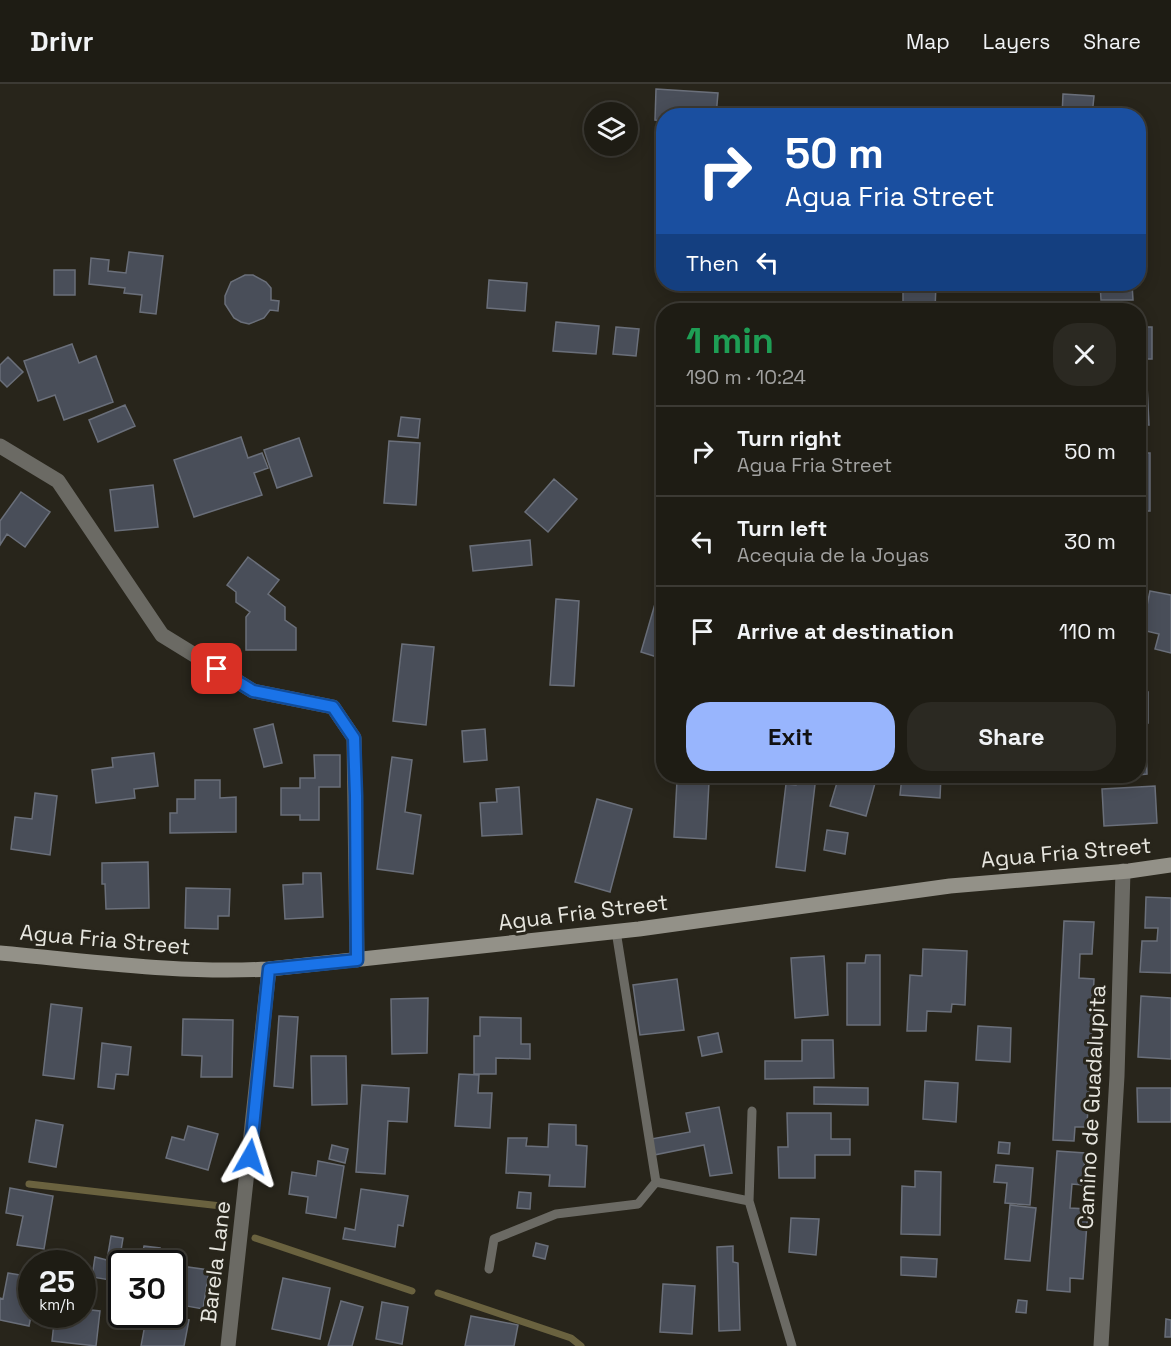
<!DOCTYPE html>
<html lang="en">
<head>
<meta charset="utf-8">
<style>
	body { margin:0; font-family:"Space Grotesk",sans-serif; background:#2b2922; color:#f1f3f6; height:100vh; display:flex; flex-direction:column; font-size:22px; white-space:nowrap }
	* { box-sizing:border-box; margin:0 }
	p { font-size:20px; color:#a1a1a0 }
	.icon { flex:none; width:33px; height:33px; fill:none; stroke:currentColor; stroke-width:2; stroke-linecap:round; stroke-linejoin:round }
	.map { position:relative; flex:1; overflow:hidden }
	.drawer { position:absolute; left:656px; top:219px; width:490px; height:480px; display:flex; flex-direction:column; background:#1e1c14; border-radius:24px; box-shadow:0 3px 15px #0003,0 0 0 2px #3c3a34 }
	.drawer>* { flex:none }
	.top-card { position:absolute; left:656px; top:24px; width:490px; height:183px; border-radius:24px; box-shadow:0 3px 15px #0003,0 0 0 2px #3c3a34; background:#1a4fa0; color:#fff; overflow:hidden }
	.fabs { position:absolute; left:584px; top:18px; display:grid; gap:12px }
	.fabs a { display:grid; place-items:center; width:54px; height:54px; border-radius:50%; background:#1e1c14; box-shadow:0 3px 15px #0003,0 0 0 2px #3c3a34; font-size:30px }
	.speed { position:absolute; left:18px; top:1166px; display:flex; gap:12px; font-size:30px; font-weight:700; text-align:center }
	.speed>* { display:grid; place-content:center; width:78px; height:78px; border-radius:50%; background:#1e1c14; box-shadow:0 3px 15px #0003,0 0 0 2px #3c3a34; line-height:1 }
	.speed small { font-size:15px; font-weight:400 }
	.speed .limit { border:3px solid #111; border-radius:9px; background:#fff; color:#111 }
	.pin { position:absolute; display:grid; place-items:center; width:51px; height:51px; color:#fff; margin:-26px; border-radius:12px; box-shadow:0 3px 9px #0006 }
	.me { position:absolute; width:66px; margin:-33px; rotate:6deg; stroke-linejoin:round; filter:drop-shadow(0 0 4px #0008) }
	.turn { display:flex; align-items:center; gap:21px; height:126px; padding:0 30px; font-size:27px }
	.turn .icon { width:78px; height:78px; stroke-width:2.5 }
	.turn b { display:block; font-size:42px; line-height:51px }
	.then { display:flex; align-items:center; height:57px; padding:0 30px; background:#0003; gap:12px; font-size:22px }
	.round { display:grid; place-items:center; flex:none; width:63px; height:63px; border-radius:24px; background:#2b2922 }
	.headline { display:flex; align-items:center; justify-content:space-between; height:102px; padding:0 30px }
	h1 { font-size:36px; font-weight:700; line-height:45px; color:#1e9e55 }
	.action { display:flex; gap:12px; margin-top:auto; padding:12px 30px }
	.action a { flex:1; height:69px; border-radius:24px; background:#98b5fd; color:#111; font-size:24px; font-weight:700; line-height:69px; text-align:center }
	.action a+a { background:#2b2922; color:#f1f3f6 }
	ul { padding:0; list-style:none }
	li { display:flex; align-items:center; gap:18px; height:90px; padding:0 30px; border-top:2px solid #3c3a34 }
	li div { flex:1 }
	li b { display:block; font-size:22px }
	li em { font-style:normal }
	header { display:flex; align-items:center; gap:36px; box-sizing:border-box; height:84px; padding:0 30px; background:#1e1c14; border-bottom:2px solid #3c3a34 }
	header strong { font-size:28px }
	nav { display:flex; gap:33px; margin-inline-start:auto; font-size:21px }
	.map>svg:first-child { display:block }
</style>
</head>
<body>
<header>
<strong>Drivr</strong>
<nav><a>Map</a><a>Layers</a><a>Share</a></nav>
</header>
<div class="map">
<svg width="1171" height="1262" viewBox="0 0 1171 1262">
	<rect width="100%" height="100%" fill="#28251b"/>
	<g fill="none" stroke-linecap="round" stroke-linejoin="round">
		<path stroke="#6a623f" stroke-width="7" d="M29,1100L221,1122
			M255,1154L412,1207
			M438,1209L571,1254L581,1262"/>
	</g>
	<path fill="#494e59" stroke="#6a6f7a" stroke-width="1.5" d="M656,5L718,9L716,32H663V37L655,36Z
		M1063,10L1094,12L1092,32H1062Z
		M1138,112H1142L1143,154H1138Z
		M129,168L163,172L156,230L140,228L142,211L124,209L125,204L89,200L91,174L109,176L108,187L126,189Z
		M54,186H75V211H54Z
		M245,191H253L266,198L271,204V216L279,217L278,227L270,226L264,234L249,240L241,238L234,234L225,220V212L231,198Z
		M489,196L527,199L525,227L487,224Z
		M903,200H936L935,226H903Z
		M1100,200H1132L1133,216H1101Z
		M556,238L599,242L596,270L553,267Z
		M616,243L639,245L636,272L613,270Z
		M1138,243H1152V275H1138Z
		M72,260L79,279L96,272L113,318L64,336L55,311L38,317L24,277Z
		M8,273L23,288L7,303L0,296V281Z
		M1138,301H1147L1149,341H1138Z
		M125,321L135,342L98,358L89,336Z
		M401,333L420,335L418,354L398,352Z
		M241,353L248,374L262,369L268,384L254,389L262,411L194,433L174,376Z
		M299,354L312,392L277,404L264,366Z
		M389,357L420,359L416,421L384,419Z
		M1138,369H1150V427H1138Z
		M554,395L577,415L548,448L525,428Z
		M153,401L158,443L115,447L110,406Z
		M21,408L50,428L25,463L7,450L0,461V437Z
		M530,456L532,481L473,487L470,462Z
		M248,473L279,496L268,510L285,523V536L296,544V566H246V533L250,528L236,518V508L227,501Z
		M1150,507L1171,511V569L1155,565L1159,550L1142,546Z
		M657,513L663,515V575L641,568Z
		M556,515L579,517L574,602L550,601Z
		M1138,527L1143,528L1141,548H1138Z
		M402,560L434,563L426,641L393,637Z
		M1138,608H1148V639H1138Z
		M273,640L282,679L264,683L254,645Z
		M485,645L487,676L464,678L462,647Z
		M1138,660H1146L1147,690L1138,691Z
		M154,669L158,702L134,705L135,714L96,719L92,686L113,683L112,674Z
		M314,671H340V703H319V736H300V731H281V704H300V694H315Z
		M392,673L412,676L405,728L421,731L413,790L377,785Z
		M797,692H816L805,787L776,783L786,700L796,701Z
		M839,692H877L866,732L830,722Z
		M902,692H941L940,714L900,711Z
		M195,696H220V714L236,713V748L170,749V729H177V715H195Z
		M677,696L709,698L706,755L674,753Z
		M1155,702L1157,739L1104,742L1102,705Z
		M519,703L522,750L482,752L480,719L497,718L496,705Z
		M35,709L57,712L50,771L11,765L15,733L32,735Z
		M597,715L632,725L610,808L575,798Z
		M827,746L848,749L845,770L824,766Z
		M148,778L149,824L106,825L105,800H102V779Z
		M303,789H321L323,833L285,835L283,801L303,800Z
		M186,804L230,805L229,832H218V845L185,844Z
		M1146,813L1171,814V889L1140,888L1142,857H1157L1158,844H1145Z
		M1064,837L1094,838L1092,870H1080L1079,894L1094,895L1087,1043H1075L1074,1057L1053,1056Z
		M923,865L967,867L965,921L952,920L951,928L927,927L926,947H907L910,891L922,892Z
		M866,871H880V941H847V879H865Z
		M824,872L828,931L795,934L791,874Z
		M677,895L684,946L640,951L633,901Z
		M1141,912L1171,914V975L1138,973Z
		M428,914L427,969L392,970L391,915Z
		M51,920L82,924L74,995L43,991Z
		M279,932L298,933L293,1004L274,1002Z
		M480,933L521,934V960H530V975L496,974V990H474V952H480Z
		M183,935L233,936L232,993H201L202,972L182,971Z
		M978,942L1011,944L1010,978L976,976Z
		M718,949L722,968L702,972L698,953Z
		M802,956H833L834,994L765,995V977H802Z
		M102,959L131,963L128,991L116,990L114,1005L98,1003Z
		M311,972H346L347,1020L312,1021Z
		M459,990L479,991L478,1009H492L490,1044L455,1042Z
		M925,997L958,999L956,1038L923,1035Z
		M362,1001L409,1004L407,1038L388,1037L385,1090L356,1088Z
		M814,1003L868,1004V1021L814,1020Z
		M1137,1004H1171V1038H1138Z
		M719,1023L732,1089L710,1092L704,1061L654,1071L651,1055L690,1048L686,1029Z
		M787,1029H831V1055H850V1071H815V1094H779L778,1063H788Z
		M36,1036L63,1041L56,1083L29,1078Z
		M549,1040L576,1041V1061L587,1062L585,1103L549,1102L550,1091L506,1089L508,1054H527L526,1062L548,1063Z
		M188,1042L218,1050L208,1086L166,1074L172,1053L184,1056Z
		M999,1058L1010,1059L1009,1070L998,1069Z
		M332,1061L348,1065L345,1079L329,1075Z
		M1057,1067L1085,1069L1083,1101L1072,1100L1070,1124L1088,1125L1083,1195L1070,1194V1208L1047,1206Z
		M318,1077L344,1082L336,1134L306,1129L308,1113L289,1110L292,1088L316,1092Z
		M996,1081L1033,1084L1030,1121L1005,1119L1007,1099L994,1098Z
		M915,1087L941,1088L940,1151L901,1150L902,1102L915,1103Z
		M10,1104L53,1112L44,1165L17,1161L23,1132L6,1129Z
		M361,1105L408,1112L403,1142L398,1141L395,1163L343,1155L345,1144L355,1146Z
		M519,1108L531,1109L530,1125L517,1124Z
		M1010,1121L1036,1124L1030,1177L1005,1175Z
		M791,1134L819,1135L816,1171L789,1168Z
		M111,1152L123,1154L116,1197L92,1193L95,1173L107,1176Z
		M536,1159L548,1162L545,1175L533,1172Z
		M144,1162L160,1164L157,1179H141Z
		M733,1162V1178L738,1179L740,1246L719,1247L717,1163Z
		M901,1173L937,1175L936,1193L901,1191Z
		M181,1182L209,1186L203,1225L175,1220Z
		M8,1189L32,1193V1227L29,1242L0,1236V1214L3,1215Z
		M283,1194L330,1204L320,1255L272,1245Z
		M663,1200L695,1202L692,1250L660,1248Z
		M1018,1216L1027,1217L1026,1229L1016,1228Z
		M341,1217L363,1223L352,1262H328Z
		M382,1218L408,1223L402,1260L376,1255Z
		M82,1225L100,1227L96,1262L52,1257L55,1230H82Z
		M147,1230L189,1236L184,1262H141Z
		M471,1232L518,1241L514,1262H465Z
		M1166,1235L1171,1236V1253H1165Z"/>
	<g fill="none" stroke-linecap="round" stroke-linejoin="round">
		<path stroke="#6b6a64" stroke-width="9" d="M656,1098L749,1117L792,1262
			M749,1117L752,1027
			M489,1185L494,1155L556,1130L638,1120L656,1098L616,847"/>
		<path stroke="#6b6a64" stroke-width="15" d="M0,362L58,397L162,551L253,607L333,623L354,654L357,876
			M228,1262L269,885
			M1101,1262L1117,992L1123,787"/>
		<path stroke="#939188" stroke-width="15" d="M0,869C91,877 178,890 269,885L639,845L950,802L1129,787L1171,781"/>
	</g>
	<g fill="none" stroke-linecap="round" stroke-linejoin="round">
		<g stroke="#114b97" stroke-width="15">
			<path id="route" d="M217,585L253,607L333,623L354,654L356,712L357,876L269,885L250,1073"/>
		</g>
		<use href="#route" stroke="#1a73e8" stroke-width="10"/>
	</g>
	<g text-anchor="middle" stroke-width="6" stroke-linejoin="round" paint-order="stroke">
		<g font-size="22" fill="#e7e6df" stroke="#28251b">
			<text transform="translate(1066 768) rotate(-5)" y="8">Agua Fria Street</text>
			<text transform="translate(583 828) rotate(-7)" y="8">Agua Fria Street</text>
			<text transform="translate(105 855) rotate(5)" y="8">Agua Fria Street</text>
			<text transform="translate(1091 1023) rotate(-87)" y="8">Camino de Guadalupita</text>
			<text transform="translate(215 1178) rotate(-83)" y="8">Barela Lane</text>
		</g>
	</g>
</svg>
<div class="fabs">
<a><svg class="icon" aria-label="layers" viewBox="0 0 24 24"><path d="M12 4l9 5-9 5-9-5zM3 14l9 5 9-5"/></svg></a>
</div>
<div class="speed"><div>25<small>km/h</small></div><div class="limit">30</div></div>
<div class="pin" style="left:217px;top:585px;background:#d93025"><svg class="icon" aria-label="arrive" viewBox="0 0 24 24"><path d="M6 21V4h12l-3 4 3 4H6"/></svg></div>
<svg class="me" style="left:250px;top:1073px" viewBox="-20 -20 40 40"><path d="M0-17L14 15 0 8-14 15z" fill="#1a73e8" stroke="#fff" stroke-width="4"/></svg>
<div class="top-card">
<div class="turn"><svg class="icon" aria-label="right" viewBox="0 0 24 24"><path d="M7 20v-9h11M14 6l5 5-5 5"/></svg><div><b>50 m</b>Agua Fria Street</div></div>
<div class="then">Then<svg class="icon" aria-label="left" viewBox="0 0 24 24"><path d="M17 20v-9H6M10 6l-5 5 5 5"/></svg></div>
</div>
<section class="drawer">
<div class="headline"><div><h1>1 min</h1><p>190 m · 10:24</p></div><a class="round"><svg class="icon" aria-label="close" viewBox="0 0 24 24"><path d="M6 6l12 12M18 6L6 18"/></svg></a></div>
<ul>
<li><svg class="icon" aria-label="right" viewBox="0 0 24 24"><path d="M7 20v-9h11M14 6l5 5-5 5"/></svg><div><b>Turn right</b><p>Agua Fria Street</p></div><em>50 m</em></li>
<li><svg class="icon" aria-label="left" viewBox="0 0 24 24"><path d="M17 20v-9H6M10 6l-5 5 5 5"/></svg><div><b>Turn left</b><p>Acequia de la Joyas</p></div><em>30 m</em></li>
<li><svg class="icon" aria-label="arrive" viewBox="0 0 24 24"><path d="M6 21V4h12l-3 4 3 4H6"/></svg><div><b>Arrive at destination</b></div><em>110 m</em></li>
</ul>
<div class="action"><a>Exit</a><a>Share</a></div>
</section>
</div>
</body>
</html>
